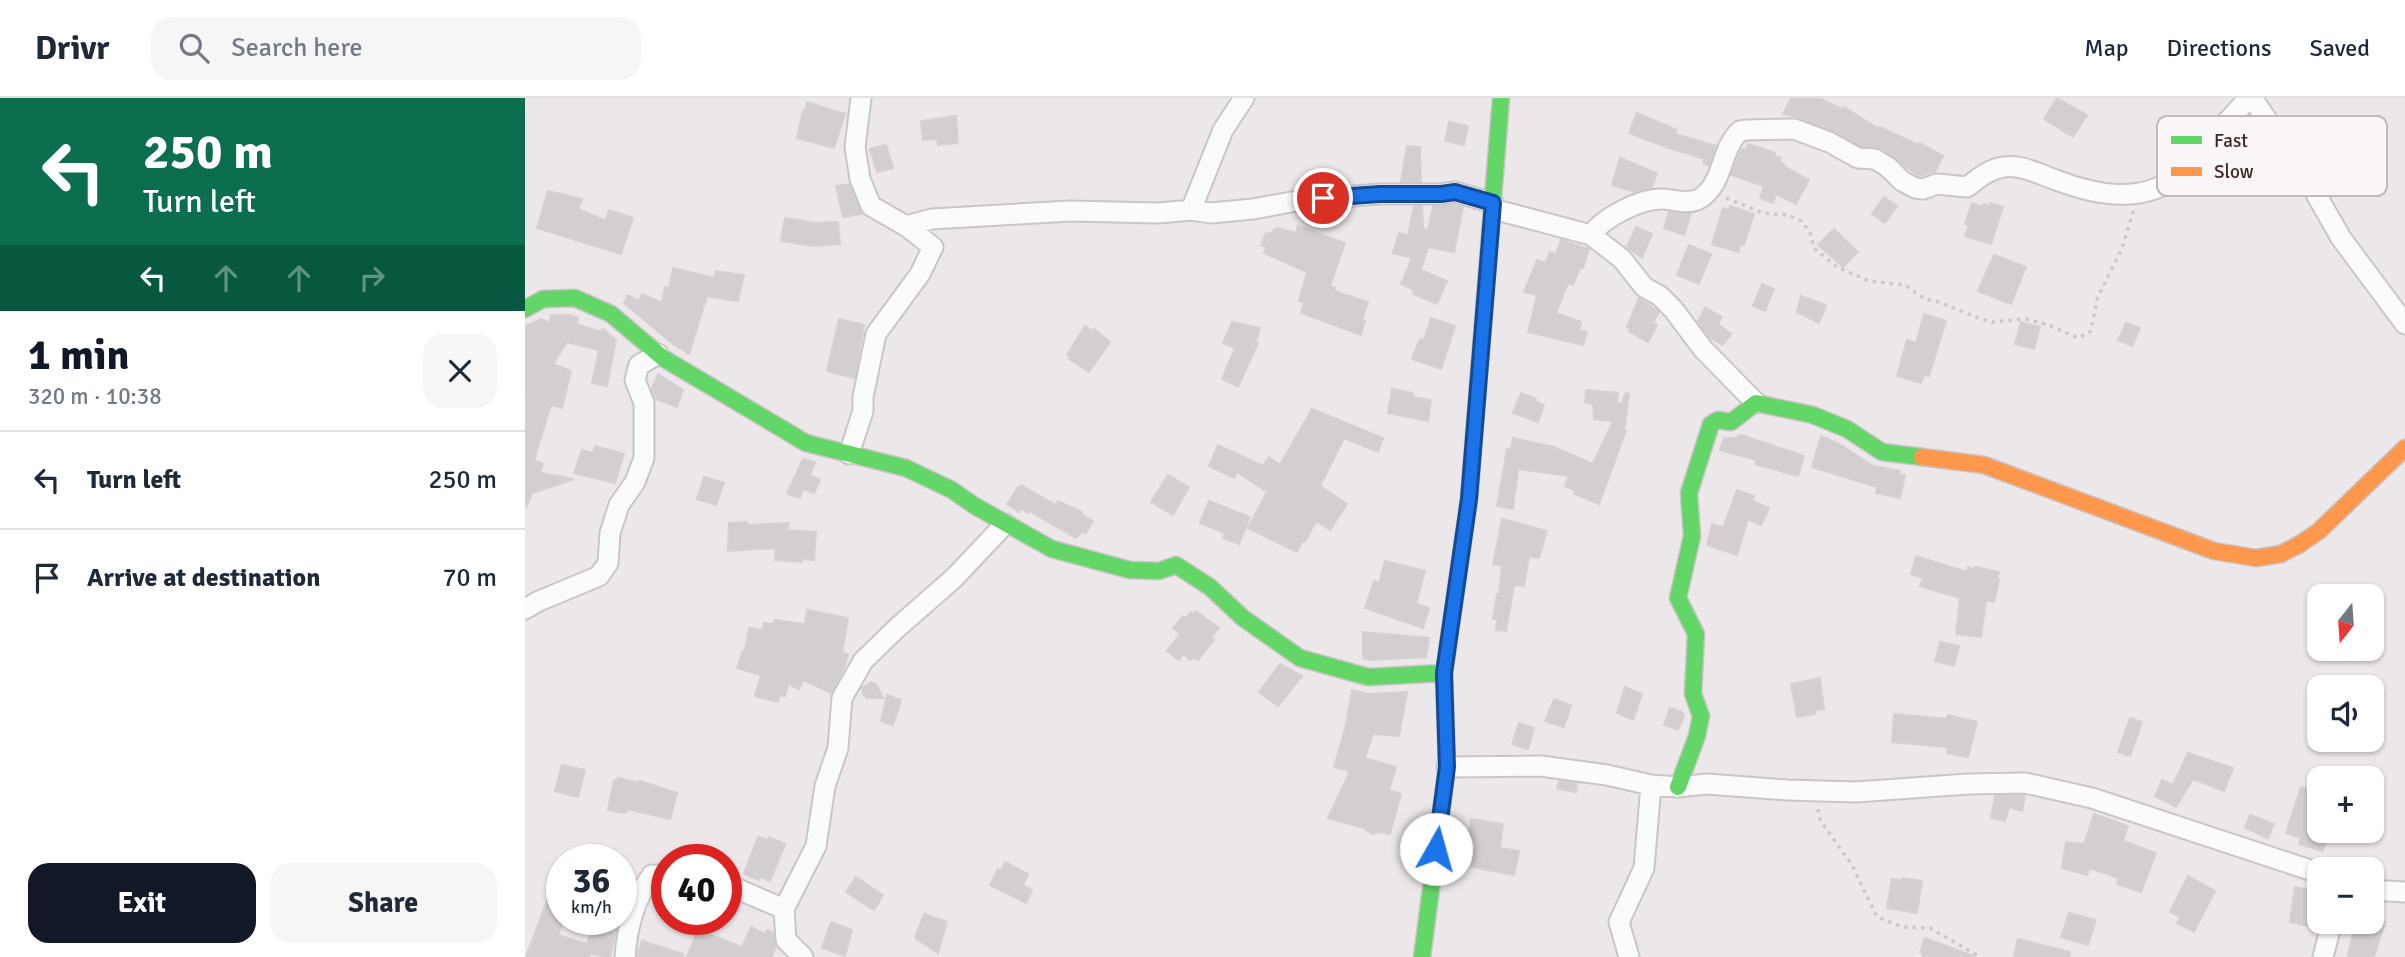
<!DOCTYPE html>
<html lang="en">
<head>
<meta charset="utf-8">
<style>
	body { margin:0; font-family:Signika,sans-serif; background:#f6f6f7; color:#1f2937; height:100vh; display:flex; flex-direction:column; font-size:26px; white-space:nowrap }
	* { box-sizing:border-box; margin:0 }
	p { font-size:23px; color:#747a83 }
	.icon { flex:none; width:38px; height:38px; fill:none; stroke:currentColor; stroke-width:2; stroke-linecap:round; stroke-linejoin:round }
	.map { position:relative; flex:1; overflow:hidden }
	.drawer { display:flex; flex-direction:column; background:#fff; width:525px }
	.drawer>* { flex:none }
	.top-card { background:#0b6e4f; color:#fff; overflow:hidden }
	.needle { width:46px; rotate:197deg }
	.buttons { position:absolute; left:1782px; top:486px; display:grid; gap:14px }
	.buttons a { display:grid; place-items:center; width:77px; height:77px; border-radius:14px; background:#fff; box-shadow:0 2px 5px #0004; font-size:35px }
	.speed { position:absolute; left:21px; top:746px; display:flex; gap:14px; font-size:35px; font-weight:700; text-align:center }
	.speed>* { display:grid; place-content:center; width:91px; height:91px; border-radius:50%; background:#fff; box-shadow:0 2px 5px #0004; line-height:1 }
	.speed small { font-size:18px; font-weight:400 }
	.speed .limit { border:10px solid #d22; background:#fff; color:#111 }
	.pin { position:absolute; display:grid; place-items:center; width:60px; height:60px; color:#fff; margin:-30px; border:4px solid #fff; border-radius:50%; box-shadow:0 2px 7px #0007 }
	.me { position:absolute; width:77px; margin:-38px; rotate:7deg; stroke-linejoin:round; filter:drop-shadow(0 0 5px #0008) }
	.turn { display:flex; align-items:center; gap:24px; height:147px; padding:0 28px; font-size:32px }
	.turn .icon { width:91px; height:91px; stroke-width:2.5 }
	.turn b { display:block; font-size:49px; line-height:60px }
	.lanes { display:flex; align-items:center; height:66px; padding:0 28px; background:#0003; justify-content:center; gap:35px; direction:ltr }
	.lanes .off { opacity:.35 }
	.round { display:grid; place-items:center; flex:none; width:74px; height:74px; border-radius:21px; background:#f6f6f7 }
	.headline { display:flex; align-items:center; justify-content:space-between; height:119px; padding:0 28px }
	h1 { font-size:42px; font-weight:800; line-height:52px; color:#111827 }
	.action { display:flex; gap:14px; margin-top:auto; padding:14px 28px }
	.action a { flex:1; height:80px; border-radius:21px; background:#111827; color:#fff; font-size:28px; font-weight:800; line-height:80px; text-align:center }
	.action a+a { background:#f6f6f7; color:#1f2937 }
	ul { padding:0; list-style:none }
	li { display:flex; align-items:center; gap:21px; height:98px; padding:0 28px; border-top:2px solid #e0e1e3 }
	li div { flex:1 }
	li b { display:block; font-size:26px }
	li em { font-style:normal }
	header { display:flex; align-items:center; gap:42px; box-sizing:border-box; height:98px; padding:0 35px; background:#fff; border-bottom:2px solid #e0e1e3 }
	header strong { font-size:33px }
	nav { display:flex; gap:38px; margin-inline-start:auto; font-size:24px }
	.search { width:490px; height:63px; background:#f6f6f7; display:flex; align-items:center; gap:18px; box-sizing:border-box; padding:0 24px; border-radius:21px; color:#747a83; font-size:26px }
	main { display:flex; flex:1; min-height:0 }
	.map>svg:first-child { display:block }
</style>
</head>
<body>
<header>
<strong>Drivr</strong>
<div class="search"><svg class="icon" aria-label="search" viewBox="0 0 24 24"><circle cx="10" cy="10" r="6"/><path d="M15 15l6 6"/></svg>Search here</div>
<nav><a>Map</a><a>Directions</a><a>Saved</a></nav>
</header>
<main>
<section class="drawer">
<div class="top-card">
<div class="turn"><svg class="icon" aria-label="left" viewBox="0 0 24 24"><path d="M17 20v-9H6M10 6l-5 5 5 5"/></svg><div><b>250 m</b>Turn left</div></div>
<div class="lanes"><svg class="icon" aria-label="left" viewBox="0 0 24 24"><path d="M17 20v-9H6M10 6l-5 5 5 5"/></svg><svg class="icon off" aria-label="ahead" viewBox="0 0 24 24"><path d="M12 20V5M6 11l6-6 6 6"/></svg><svg class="icon off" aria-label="ahead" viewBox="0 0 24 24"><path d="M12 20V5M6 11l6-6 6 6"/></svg><svg class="icon off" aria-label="right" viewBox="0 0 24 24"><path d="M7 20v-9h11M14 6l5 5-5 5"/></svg></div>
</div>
<div class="headline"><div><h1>1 min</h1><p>320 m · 10:38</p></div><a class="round"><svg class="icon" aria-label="close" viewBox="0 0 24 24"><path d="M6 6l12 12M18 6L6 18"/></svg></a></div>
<ul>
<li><svg class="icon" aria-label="left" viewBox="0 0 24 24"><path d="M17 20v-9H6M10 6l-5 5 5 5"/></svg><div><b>Turn left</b></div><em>250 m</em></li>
<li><svg class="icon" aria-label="arrive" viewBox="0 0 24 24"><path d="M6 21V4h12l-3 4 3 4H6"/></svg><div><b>Arrive at destination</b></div><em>70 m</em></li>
</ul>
<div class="action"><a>Exit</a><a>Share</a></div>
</section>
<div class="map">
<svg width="1880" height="859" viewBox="0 0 1880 859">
	<rect width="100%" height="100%" fill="#ece7e8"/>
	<path fill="#d3cecf" stroke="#d5d0d1" stroke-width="2" d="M1266,0H1294L1317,11L1319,9L1354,31L1355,29L1394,47L1395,45L1418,58L1410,74L1394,78L1356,50L1336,48L1308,33L1273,19L1258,16Z
		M1532,0L1562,17L1548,39L1519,21Z
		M282,4L320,16L309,50L272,40L278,13L280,14Z
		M1112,15L1152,32L1150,36L1191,48L1184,68L1178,65L1180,61L1144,50L1104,35Z
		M431,18L433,45L413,47L412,41L398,42L396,23Z
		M924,24L943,28L939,47L920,43Z
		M1223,46L1250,55L1249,58L1256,60L1255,64L1259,66L1258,68L1284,82L1271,106L1251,96L1248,105L1235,100L1239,88L1206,77L1215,55L1217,51L1221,52Z
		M361,47L368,70L352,74L345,51Z
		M882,48L895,49L896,84H876Z
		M1095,60L1132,75L1127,90L1109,94L1087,87Z
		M324,86L337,116L318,119L311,88Z
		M23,93L57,101L53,111L81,123L84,112L108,120L96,156L12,130Z
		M1359,99L1372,108L1360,125L1347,116Z
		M1447,105L1458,109L1459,106L1465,108V105L1478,109L1466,146L1440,138L1444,127L1440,126Z
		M927,107L938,109L929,154L903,149L896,172L922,183L912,206L888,196L889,192L876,186L887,160L868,155L874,135L883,137L889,108H897L898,131L903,132L908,108Z
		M1205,108L1229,116L1219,147L1216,146L1213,154L1187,146L1198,110L1204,112Z
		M1144,114L1166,116L1159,137L1139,130Z
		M260,120L291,125L313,124L315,146L288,148L256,143Z
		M773,128L820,145L805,188L810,190L809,193L843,204L837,222L840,223L836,237L776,215L779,204L774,203L782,174L739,155L741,149L736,147L741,135L744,136L752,130L771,135Z
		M1111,129L1127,136L1117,160L1102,149Z
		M1309,131L1333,154L1318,169L1293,147Z
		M1036,142L1064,151L1058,170L1055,169L1048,187L1043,185L1031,215L1056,224L1054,232L1062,234L1058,247L1003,234L1012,197L999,194L1012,162L1021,165L1025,154L1031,156Z
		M1164,147L1186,156L1174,186L1152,177Z
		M1469,157L1501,169L1486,206L1453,193Z
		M148,170L189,180L191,173L219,177L213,203L182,198L164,256L148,246L99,205L103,197L114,203L117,196L137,205L140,189L144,190Z
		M1237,186L1249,191L1240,213L1228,208Z
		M1276,198L1301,207L1294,225L1272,214Z
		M1114,200L1134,214L1128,225L1132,227L1123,244L1104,233L1106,231L1102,229Z
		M1180,210L1197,219L1193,226L1206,236L1198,247L1184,239L1173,223Z
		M1399,216L1421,223L1404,278L1399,277L1396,285L1372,278L1382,242L1391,245Z
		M26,217H43L53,220L51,226L77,234L78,231L91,242L82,288L67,285L74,252L42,244L28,266L46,273L37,310L26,307L9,362L18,366L15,375L49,381L7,395L1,410L0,228L16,221L24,225Z
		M906,220L930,228L916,271L887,261L895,241L899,242Z
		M314,221L339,227L330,280L302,273Z
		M707,224L735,230L731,244L733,245L713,289L697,281L710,250L698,245Z
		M1496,224L1515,229L1509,251L1490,246Z
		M1601,225L1615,230L1607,248L1593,242Z
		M560,228L567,233L569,231L585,244L564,274L544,261L545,259L542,257Z
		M133,276L158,292L152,309L131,301L127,291Z
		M867,291L888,295V299L906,302L903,323L863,315Z
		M1061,292L1093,295L1092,306H1096L1101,295L1104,296L1099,333H1101L1074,406L1049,396L1051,393L1040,388L1044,378L993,371L988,411L972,408L982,351H986L988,340L1029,349L1068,366L1088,323L1069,321L1068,306L1060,304Z
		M996,295L1011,301L1010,303L1019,307L1013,324L988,315Z
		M787,311L858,340L853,354L819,340L795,388L822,406L805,432L791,423L780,444L777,443L772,454L723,430L742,394L712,374L709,380L684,368L693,347L738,368L744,359L755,367Z
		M1216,337L1279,358L1273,378L1230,366L1232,362L1195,352L1199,340H1210Z
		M1296,338L1314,346L1348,368L1375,373L1374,376L1380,377L1375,400L1351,395L1352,389L1287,369Z
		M70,348L99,356L90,385L49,375L57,352L68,355Z
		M278,361L290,364L285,377L295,382L289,395L278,391L275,400L262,396Z
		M643,377L664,389L648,417L626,404Z
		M179,379L199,385L191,407L172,401Z
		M496,387L531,407L533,403L557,414L556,416L568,423L561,435L557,434L551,440L504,413L503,415L496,410L494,414L482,406L493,389L495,390Z
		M1212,392L1229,398L1227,403L1244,410L1236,427L1223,421L1212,457L1182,447L1187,426L1198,430Z
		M684,403L725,419L714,446L698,440L700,435L675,425Z
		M977,421L1022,433L1014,460L1004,458L999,488L989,487L981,533L971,532L972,521H968L972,496H974L977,467H968Z
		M222,424V427L264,425L262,432L291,434L289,462L277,461V464L250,462L251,450L203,453L204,425Z
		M1391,458L1442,474L1443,469L1449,471L1450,469L1474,474L1472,481L1474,482L1469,504L1461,502L1456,539L1431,536L1435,500L1395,488L1398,480L1386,476Z
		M860,463L900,473L891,506L904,510L898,530L840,510L849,483L854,485Z
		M282,512L323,520L317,555L323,556L320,568L306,595L278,582L274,591L263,586L260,598L255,597L253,604L230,598L236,577L212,570L218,552H220L224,530L238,532L239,525L249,526L250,522L280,526Z
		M671,513L694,530L686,540L689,542L673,562L668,559L665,562L659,556L654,562L642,553L655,536L648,530L658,518L661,520L666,514L669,516Z
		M838,534L904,540L901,559L845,562L838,560Z
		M1415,544L1434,548L1429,568L1410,563Z
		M755,566L777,578L753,608L734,594Z
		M1295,580L1299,611L1290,612V616L1272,619L1266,586Z
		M346,584L351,586L358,600H342L338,596L337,590Z
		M1100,589L1117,596L1108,622L1092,615Z
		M827,592L843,596L882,594L874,638L848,636L840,660L871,669L864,692L876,696L865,736L856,734L847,736L839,730L803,720L825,673L809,669L820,631Z
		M362,597L376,602L368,627L356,623Z
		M1029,601L1046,607L1039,629L1020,623Z
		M1145,610L1157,614L1159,619L1153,632L1139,627Z
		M1369,616L1422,621L1423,617L1452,624L1443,659L1422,655L1423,649L1367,644Z
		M1605,620L1617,624L1605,658L1593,654Z
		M994,625L1009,630L1003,651L987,646Z
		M1663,655L1708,670L1699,693L1668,681L1651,709L1630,698L1637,682L1648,687Z
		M37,667L60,672L53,699L30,693Z
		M93,680L115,685V683L152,695L145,721L102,711L101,715L83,712L89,682L93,683Z
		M1034,683L1052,685L1051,694L1032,691Z
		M1776,689L1794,694V733H1803L1798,753L1774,746L1776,740L1761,735Z
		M1500,697L1497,713L1484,709L1480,723L1466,720L1470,698Z
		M1569,716L1603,728L1598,743L1631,755L1616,794L1592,786L1594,780L1565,770L1562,777L1537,770L1541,744L1559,746Z
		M1725,717L1749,726L1743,740L1720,730Z
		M946,721L978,726L975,750L994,753L989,777L947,769L950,744L943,741Z
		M233,739L243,742L244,739L260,746L245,783L236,779L234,782L219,776Z
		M480,764L503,776L498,787L507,792L501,805L465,787L473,771L476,773Z
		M35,768L37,827L33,837L62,846L69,821H94L85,859L65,856L64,859H1Z
		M1663,778L1690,793L1669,834L1652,825L1655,819L1645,814Z
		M331,779L358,797L349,812L321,794Z
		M1378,780L1397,783L1392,815L1362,810L1367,781L1377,782Z
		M1770,789L1794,794L1790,817H1787L1784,828L1765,824Z
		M1544,815L1571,822L1563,847L1536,839Z
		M399,816L422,824L413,855L390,840Z
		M306,824L327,832L320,858L297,850Z
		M1830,824H1860L1849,859H1823Z
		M226,829L240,836L242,832L248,835L251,849L246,859H162L173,832L217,849Z
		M1400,840L1448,858L1447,859H1397L1398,855L1395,854Z
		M1493,841L1545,854L1544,859H1489Z
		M117,843L158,856L157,859H112Z"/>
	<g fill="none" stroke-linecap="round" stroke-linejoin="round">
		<g stroke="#cac5c6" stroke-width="23">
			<path id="street" d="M1727,0L1779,75L1816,140L1880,226
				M968,111L1066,137L1097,161L1119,189L1135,198L1148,211L1178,251L1231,305
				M666,112L698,32L719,0
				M381,128L407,121L545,113L634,115L666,112L686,115L728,111L777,102L855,96H916L930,94L968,105
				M1066,137C1078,120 1114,101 1136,101C1148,101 1162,107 1174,101C1199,87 1195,51 1215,33L1222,32L1269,31L1304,44L1333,60L1350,61L1363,69L1377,83L1390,90L1398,91L1412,86L1442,89C1454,80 1464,71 1479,69C1496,66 1516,77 1531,82C1570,97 1615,106 1650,80L1724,0
				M324,356L338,313V299L351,236L395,176L408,149L381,128L346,108L335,81L330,49L336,0
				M0,511L14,503L74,478L83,465L85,435L94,407L110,384L119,360V305L110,282L114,267L133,256
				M922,669L1016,668L1082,677L1126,687L1153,689L1182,686L1262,692L1331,694L1443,686L1500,685L1567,700L1794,775
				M201,786L259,811
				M1846,792L1880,794
				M100,859C102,831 110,800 127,777H142
				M278,859L261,842L259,811L291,748L300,688L313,650L317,600L338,563L372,530L429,480L480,426
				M1104,859L1094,824L1119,770L1126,687
				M1798,859L1807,824"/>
		</g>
		<g stroke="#c9c3c4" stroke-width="19">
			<path id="fast" d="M0,211L18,201L50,200L86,216L138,260L281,345L381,370L427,392L450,408L527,451L605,472L634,473L651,467L685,489L718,520L775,560L843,579L919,575
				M1153,689L1172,638L1176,618L1168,596L1171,536L1153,500L1167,438L1164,395L1186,326L1193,322L1206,324L1231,305L1288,317L1322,331L1357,354L1397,359
				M897,859L922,669L919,575L944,401L976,0"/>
		</g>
		<g stroke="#c9c3c4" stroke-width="19">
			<path id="slow" d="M1397,359L1459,367L1689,453L1731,460L1756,456L1775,446L1794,433L1880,350"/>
		</g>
		<path stroke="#cdc7c7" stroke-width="3.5" stroke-dasharray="3.5 5" stroke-linecap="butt" d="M1201,100L1238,115L1263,117L1276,123L1285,134L1289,150L1312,169L1335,179L1344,183L1380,187L1400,201L1411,203L1456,221L1467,224L1501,221L1521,226L1553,240L1566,233L1572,201L1597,150L1609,111
			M1293,711L1295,722L1327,767L1352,819L1378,829L1405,830L1455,859"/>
		<use href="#street" stroke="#fcfbfc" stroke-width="19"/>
		<use href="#fast" stroke="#63d668" stroke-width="16"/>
		<use href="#slow" stroke="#ff974d" stroke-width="16"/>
	</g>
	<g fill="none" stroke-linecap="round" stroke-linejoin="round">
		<g stroke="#114b97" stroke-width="18">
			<path id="route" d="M798,100L855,96H916L930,94L968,105L944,401L919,575L922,669L911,751"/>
		</g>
		<use href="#route" stroke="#1a73e8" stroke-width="12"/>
	</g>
	<rect x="1632" y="18" width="230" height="80" rx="10" fill="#faf6f7" stroke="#c2b8b9" stroke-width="2"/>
	<rect x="1646" y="38" width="31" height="8" fill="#63d668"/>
	<rect x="1646" y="69" width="31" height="9" fill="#ff974d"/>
	<g font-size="19" fill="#3e2727">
		<text x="1689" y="49">Fast</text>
		<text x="1689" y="80">Slow</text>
	</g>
</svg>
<div class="buttons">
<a><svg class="needle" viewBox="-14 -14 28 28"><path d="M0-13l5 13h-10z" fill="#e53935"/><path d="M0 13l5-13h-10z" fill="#747a83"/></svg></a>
<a><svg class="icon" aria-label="sound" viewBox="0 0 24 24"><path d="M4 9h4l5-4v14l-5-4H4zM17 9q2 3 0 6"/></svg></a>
<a>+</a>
<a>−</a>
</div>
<div class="speed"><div>36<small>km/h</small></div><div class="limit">40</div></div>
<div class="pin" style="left:798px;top:100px;background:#d93025"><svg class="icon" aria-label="arrive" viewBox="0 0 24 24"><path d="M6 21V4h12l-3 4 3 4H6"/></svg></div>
<svg class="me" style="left:911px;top:751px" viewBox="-20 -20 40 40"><circle r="19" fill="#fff"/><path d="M0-13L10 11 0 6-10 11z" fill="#1a73e8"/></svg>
</div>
</main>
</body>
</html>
